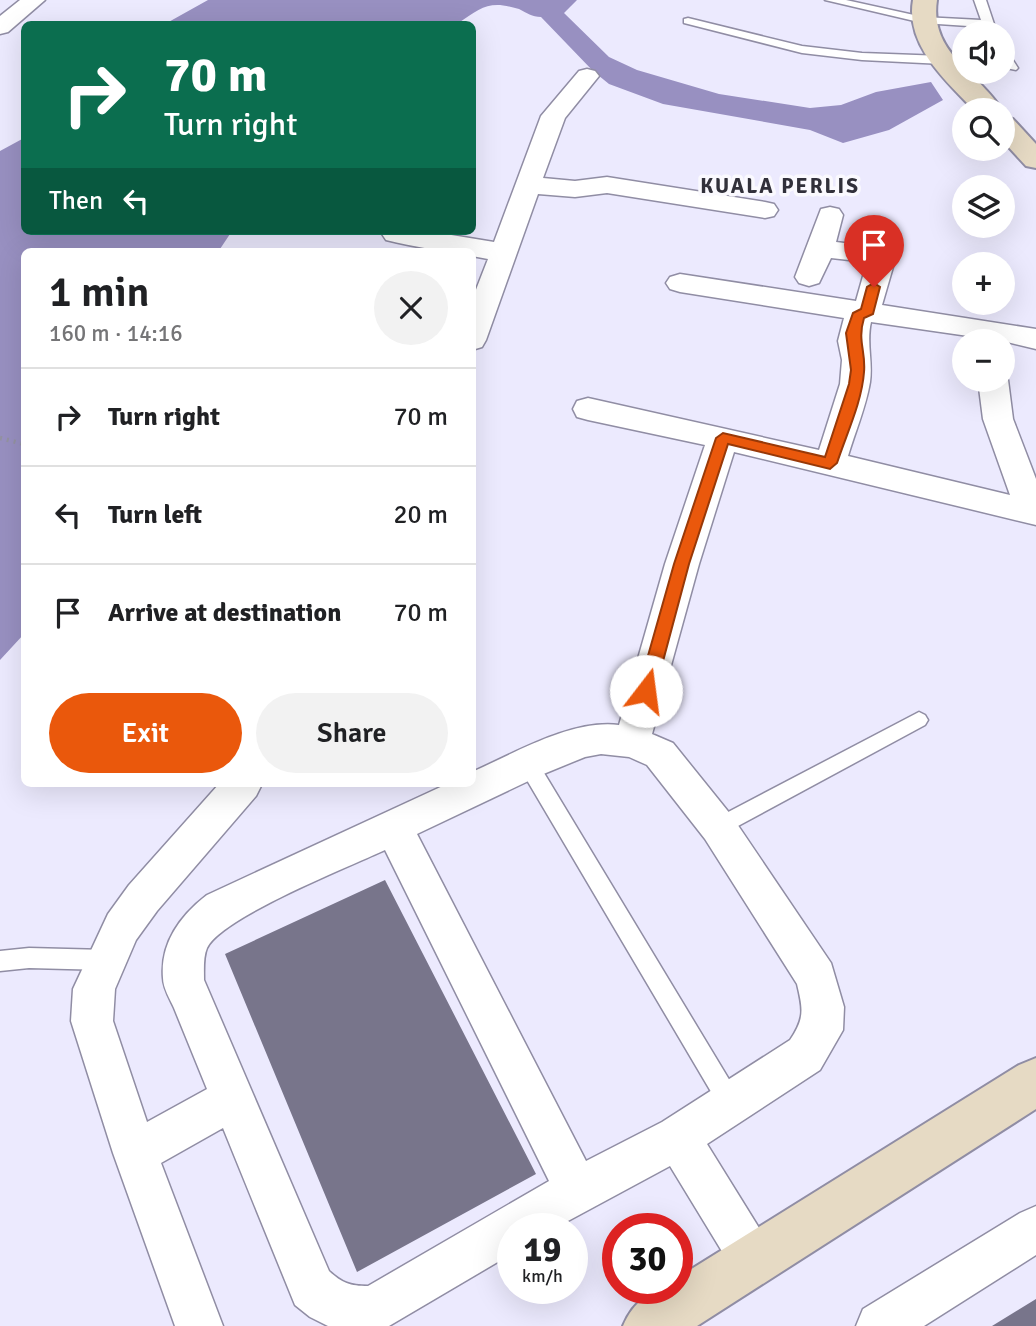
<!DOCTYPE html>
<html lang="en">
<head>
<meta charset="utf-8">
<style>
	body { margin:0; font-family:Signika,sans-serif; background:#f2f2f2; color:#202124; height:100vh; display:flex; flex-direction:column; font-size:26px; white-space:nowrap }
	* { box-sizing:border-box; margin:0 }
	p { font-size:23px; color:#757577 }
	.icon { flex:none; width:38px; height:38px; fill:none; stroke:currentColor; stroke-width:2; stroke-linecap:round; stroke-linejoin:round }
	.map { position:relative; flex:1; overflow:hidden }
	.drawer { position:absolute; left:21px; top:248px; width:455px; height:539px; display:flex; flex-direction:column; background:#fff; border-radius:10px; box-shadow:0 7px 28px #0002 }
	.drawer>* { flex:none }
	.hud { position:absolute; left:21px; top:21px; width:455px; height:214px; border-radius:10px; box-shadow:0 7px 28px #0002; background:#0b6e4f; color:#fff; overflow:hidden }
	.buttons { position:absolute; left:952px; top:21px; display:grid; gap:14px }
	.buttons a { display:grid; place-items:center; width:63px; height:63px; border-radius:50%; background:#fff; box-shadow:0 7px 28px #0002; font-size:35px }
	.speed { position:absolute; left:497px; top:1213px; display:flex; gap:14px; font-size:35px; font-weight:700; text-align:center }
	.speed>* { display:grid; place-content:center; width:91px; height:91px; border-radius:50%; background:#fff; box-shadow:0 7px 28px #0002; line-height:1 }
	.speed small { font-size:18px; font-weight:400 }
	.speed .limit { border:10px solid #d22; background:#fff; color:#111 }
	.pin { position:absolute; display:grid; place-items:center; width:60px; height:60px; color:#fff; margin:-72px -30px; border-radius:50% 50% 50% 0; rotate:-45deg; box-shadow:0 0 7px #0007 }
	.pin .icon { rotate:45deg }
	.me { position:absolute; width:77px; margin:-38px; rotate:15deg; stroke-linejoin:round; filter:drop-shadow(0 0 5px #0008) }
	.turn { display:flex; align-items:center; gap:24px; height:147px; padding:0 28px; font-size:32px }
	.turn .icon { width:91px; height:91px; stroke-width:2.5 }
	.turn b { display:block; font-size:49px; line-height:60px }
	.then { display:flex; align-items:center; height:66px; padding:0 28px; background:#0003; gap:14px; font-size:26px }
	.round { display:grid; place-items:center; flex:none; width:74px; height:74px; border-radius:37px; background:#f2f2f2 }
	.head { display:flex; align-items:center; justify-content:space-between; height:119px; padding:0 28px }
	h1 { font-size:42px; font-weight:600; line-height:52px }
	.cta { display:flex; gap:14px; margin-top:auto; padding:14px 28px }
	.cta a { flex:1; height:80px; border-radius:42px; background:#ea580c; color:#fff; font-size:28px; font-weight:600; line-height:80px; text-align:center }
	.cta a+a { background:#f2f2f2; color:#202124 }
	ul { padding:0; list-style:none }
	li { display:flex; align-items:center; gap:21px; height:98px; padding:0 28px; border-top:2px solid #e0e0e0 }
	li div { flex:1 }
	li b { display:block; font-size:26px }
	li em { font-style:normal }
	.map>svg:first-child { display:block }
</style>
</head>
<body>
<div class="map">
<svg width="1036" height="1326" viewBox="0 0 1036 1326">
	<rect width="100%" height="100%" fill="#eceafe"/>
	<path fill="#9890c1" d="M208,0H577L564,13L609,57L637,70L719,94L810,108L841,105L876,92L931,82L943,100L889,130L843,143L810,130L663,104L609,84L593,71L541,17C532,17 527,13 519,9C489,0 482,7 457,24H165Z
		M24,138V231H232L218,252H24V634L0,660V151Z"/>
	<path fill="#78758b" d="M385,880L536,1174L357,1272L225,954Z
		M1036,1299V1326H992Z"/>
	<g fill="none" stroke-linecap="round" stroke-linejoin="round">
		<g stroke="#908da4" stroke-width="3">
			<path id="service" d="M825,0H846L923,17L981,20L974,0H986L997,33H985L983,27L923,23Z
				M688,18L802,46L862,53L943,56L949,60L943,64L862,60L802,53L684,23V19Z
				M1003,50L1007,51L1018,68L1016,70L1006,68L1003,62Z
				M919,712L925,715L928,720L925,725L725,833L718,836L711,833L708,827L711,821Z
				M528,756L535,758L739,1096L742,1104L739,1112L731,1115L723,1112L521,770L519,764L521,758Z
				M29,948L106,950L113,953L116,960L113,967L106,970L29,968L0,971V951Z"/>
		</g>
		<g stroke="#908da4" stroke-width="3">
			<path id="minor" d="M20,0H45L8,32L0,34V16Z
				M587,69L595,71L599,76L565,118L543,178L575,181L607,177L765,202L774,204L778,210L774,216L765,218L607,193L575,197L538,194L486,340L482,347L472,350V300L488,259L472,256V252C443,252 414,247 386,240L382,234L384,231H427L494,242L541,116L579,71Z
				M830,207L839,209L843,215L836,242L885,248L895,260L882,305L1036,329V349L1003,341L871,322C866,343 873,361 870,382C866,407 855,432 848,456L1010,495L983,419L978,380H1003V373L1008,380L1013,419L1036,479V525L734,452L699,564L652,734L673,743L731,815L831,963L844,1007L843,1030L820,1070L707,1144L769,1244L776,1260L769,1276L753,1283L737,1276L670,1166L555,1228H513V1253L389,1326H328L310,1317L295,1305L223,1128L161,1163L223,1326H175L113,1153L71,1021L73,989L108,914L129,885L219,784H262L256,796L157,911L136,940L115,989L113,1021L147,1122L207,1089C196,1062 185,1035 174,1008C170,999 163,988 163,978C160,943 181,915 207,895L447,784H472V772C515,753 572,719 619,725L665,564L705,445L588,420L577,417L573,409L577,401L588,398L819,450L840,384L842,360L838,341L844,318L680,292L670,289L666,283L670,277L680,274L856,301L867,262L831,258L819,283L809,286L799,283L795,277L821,209ZM601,754L629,757L647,765L705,839L797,984C803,1009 805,1018 790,1040L662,1122L586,1161L417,834L541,775L585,757ZM385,850L549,1181L368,1286C350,1286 342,1283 329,1271L204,980C204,970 203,957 207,948C222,917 349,867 385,850Z
				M1036,1206V1255L924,1326H856L863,1309L1020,1213Z"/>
		</g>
		<g stroke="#908da4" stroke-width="4">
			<path id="secondary" d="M913,0H937C929,54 979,72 1002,110H974C946,81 905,45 913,0Z
				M1003,117L1013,119L1036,144V168L1026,166L1003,141Z
				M1036,1058V1109L697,1326H623C633,1302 651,1288 677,1288V1278L1019,1065Z"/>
		</g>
		<path stroke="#9493a2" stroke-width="4.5" stroke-dasharray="2 5" stroke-linecap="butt" d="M0,438L24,444"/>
		<use href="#service" fill="#fff" fill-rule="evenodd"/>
		<use href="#minor" fill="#fff" fill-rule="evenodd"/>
		<use href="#secondary" fill="#e6dac4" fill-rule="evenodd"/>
	</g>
	<path fill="#ea580c" stroke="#983908" stroke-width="2" d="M874,283L880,287L873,314L864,318C857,341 866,351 864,372C862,402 846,435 837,463L830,469L728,444L689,564L655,691L652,696H641L638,691L674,564L716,438L723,433L825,457L849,384L851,370L846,333L853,313L861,309L867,287Z"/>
	<g text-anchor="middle" stroke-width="7" stroke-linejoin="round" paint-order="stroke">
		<g font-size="21" font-weight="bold" letter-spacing="2" fill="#31303a" stroke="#faf9fe">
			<text x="780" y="193">KUALA PERLIS</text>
		</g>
	</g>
</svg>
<div class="buttons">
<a><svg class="icon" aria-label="sound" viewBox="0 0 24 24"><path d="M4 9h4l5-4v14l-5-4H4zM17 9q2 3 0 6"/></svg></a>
<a><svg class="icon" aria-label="search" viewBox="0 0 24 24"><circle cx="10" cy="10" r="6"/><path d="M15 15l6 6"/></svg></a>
<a><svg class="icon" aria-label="layers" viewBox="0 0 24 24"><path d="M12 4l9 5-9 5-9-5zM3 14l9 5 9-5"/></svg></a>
<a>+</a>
<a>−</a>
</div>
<div class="speed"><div>19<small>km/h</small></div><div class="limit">30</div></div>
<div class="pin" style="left:874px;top:287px;background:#d93025"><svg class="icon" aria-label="arrive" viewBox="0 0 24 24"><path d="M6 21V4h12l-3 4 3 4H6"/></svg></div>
<svg class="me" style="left:646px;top:691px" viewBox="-20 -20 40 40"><circle r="19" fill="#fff"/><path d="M0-13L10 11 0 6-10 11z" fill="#ea580c"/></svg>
<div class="hud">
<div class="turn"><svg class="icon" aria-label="right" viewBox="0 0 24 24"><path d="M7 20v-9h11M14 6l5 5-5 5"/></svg><div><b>70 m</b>Turn right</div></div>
<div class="then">Then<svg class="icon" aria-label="left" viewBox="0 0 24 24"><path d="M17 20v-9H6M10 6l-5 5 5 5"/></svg></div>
</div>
<section class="drawer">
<div class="head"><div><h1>1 min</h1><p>160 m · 14:16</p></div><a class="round"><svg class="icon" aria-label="close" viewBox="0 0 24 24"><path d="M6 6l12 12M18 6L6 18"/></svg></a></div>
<ul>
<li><svg class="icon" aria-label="right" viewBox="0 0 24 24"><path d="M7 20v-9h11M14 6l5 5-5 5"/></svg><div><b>Turn right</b></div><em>70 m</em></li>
<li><svg class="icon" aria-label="left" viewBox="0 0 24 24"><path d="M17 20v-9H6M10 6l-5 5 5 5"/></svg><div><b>Turn left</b></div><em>20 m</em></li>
<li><svg class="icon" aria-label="arrive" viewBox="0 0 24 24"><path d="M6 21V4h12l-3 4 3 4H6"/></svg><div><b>Arrive at destination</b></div><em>70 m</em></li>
</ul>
<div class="cta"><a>Exit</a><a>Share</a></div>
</section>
</div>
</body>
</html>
